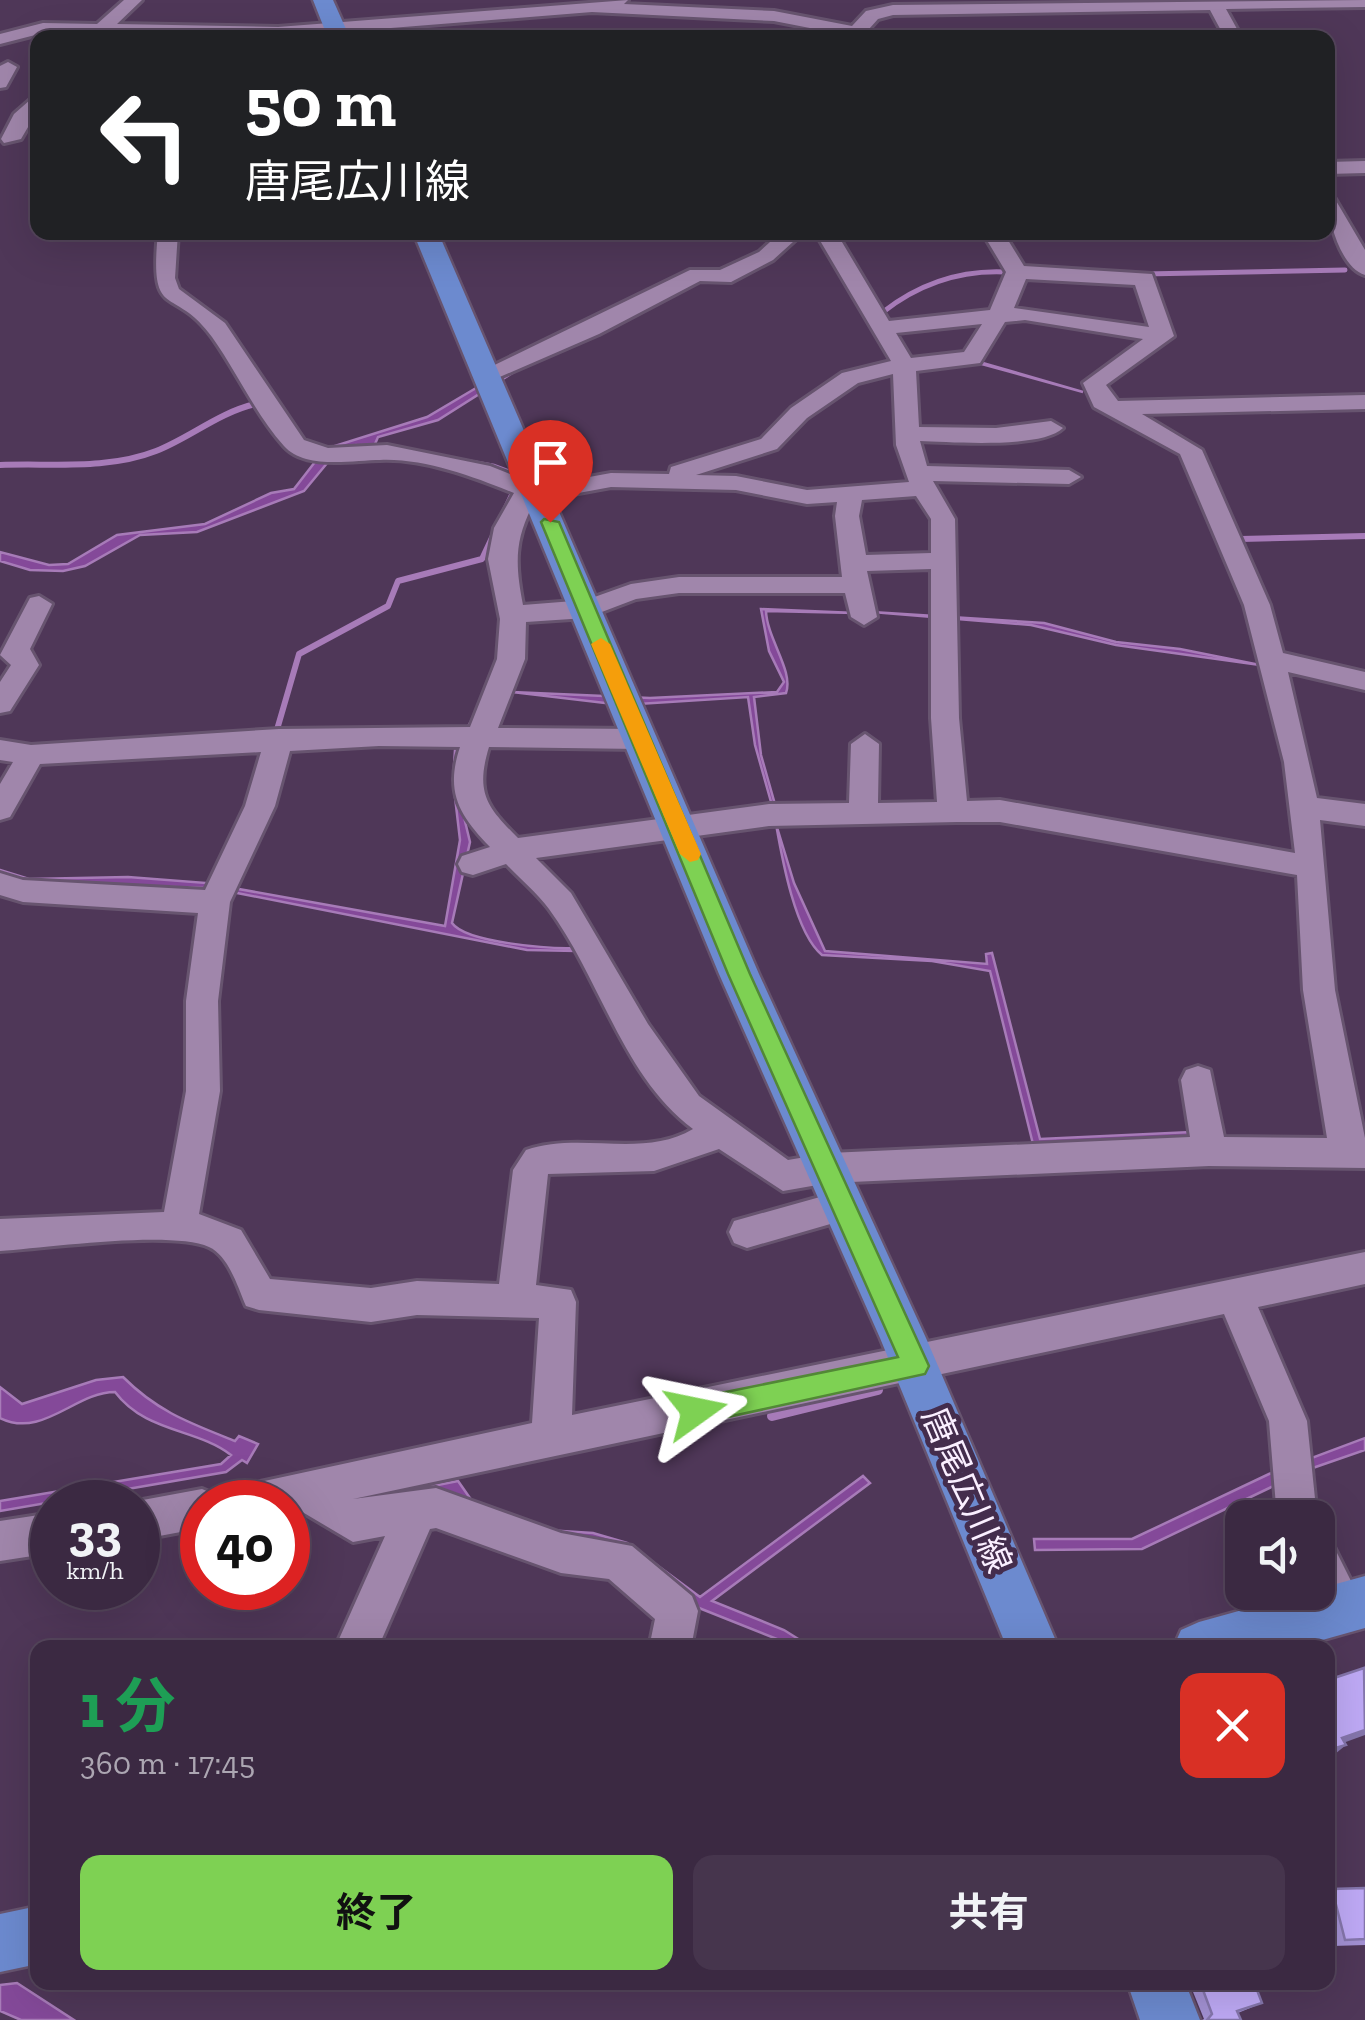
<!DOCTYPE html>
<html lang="ja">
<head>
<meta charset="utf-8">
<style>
	body { margin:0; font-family:"Zilla Slab","Noto Sans JP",serif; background:#46354d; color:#f1f3f6; height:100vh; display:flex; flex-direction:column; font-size:38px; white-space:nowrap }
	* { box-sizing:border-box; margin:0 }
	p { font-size:32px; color:#aca6b2 }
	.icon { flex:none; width:55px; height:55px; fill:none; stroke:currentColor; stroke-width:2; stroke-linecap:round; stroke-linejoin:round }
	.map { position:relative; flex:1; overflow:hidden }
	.side { position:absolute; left:30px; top:1640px; width:1305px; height:350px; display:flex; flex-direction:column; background:#3b2942; border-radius:20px; box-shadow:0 10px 40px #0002,0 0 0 2px #54455b }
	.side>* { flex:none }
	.hud { position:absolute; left:30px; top:30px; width:1305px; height:210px; border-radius:20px; box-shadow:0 10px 40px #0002,0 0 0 2px #54455b; background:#202124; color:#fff; overflow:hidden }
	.tools { position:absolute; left:1225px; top:1500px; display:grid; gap:20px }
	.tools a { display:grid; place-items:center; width:110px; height:110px; border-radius:20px; background:#3b2942; box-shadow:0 10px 40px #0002,0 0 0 2px #54455b; font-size:50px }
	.speed { position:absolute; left:30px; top:1480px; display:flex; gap:20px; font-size:50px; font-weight:700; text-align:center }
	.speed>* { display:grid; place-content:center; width:130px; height:130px; border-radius:50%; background:#3b2942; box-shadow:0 10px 40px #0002,0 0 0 2px #54455b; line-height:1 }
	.speed small { font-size:25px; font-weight:400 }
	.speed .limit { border:15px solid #d22; background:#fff; color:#111 }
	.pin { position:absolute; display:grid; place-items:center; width:85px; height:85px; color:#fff; margin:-102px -42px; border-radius:50% 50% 50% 0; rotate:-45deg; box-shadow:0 0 10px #0007 }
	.pin .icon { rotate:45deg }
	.me { position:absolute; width:110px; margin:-55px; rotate:78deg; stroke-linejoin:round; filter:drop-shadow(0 0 8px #0008) }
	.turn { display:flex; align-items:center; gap:35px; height:210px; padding:0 50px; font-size:45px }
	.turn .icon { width:130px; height:130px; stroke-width:2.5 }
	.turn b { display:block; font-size:70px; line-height:85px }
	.round { display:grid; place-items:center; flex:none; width:105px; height:105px; border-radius:20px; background:#46354d }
	.summary { display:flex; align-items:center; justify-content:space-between; height:170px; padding:0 50px }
	h1 { font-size:60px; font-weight:700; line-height:75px; color:#1e9e55 }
	.cta { display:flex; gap:20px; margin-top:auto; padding:20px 50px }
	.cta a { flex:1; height:115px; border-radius:20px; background:#7ed153; color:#111; font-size:40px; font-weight:700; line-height:115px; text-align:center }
	.cta a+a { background:#46354d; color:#f1f3f6 }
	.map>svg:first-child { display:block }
</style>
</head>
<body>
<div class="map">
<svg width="1365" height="2020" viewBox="0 0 1365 2020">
	<rect width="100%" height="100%" fill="#4f3758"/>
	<path fill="#844999" stroke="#a77bb8" stroke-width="2.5" d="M694,278L697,280L517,370L438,420L378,437L375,444L494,465L543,483L595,476H684L765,450L851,381L892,371L976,361L1083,392L978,363L899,372L855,383L807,417L774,449L687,478H600L539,488L517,484L481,467L356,445L333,456L304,491L197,532L140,535L85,566L63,571L30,570L0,561V552L49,565L68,564L117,535L205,524L271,493L294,489L325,449L427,417L498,375Z
		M761,609L856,613L766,611C767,639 794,671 786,693L754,697L761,755L776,808L773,809L755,745L748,697L622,705L512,692L650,698L777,692L784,682L769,651Z
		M872,612L1044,623L1116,642L1180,649L1260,665L1116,645L1031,625Z
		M482,701L463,813L470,842L452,923C466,943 551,949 576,948V951L527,950L232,892L233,888L445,926L460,840L453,780L455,750Z
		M776,824L794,883L825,951L987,964L986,954L992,953L1040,1139L1191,1132L1193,1138L1033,1144L990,971L932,961L822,955C795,933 782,858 776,824Z
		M0,870L29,879L128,877L207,883L205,888L36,883L0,875Z
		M123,1377C158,1412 190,1423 235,1441L239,1436L258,1444L247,1463L242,1460L226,1472L0,1511V1501L221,1464L231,1455C196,1428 146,1433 115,1392C75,1392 43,1439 0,1418V1387L22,1404L96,1380Z
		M1365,1438V1450L1307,1470L1142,1549L1035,1550L1034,1539H1132L1269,1474Z
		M863,1476L870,1483L712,1601L784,1630L811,1647H797L689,1604L382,1496L458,1481L472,1501L546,1530L593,1533L627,1543L700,1597Z
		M17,1983L74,2020H21L0,2011V1985Z"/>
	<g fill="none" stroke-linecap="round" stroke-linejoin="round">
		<path stroke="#a77bb8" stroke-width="5" d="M1144,274L1345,270
			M883,312C919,284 959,270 1005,272"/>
		<path stroke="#a77bb8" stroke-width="6" d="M0,465C51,463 108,470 156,451C191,437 218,413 255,404
			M1241,539L1365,536
			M276,733L299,654L388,606L398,581L482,559L513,493"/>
		<path stroke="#a77bb8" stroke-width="10" d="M772,1416L878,1390"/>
		<g stroke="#67546f" stroke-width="6">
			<path id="minor" d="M124,0H142L117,24L278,27L628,0L624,4L774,11L852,26L866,11L893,5L1365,0V7L1226,9L1242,38H1225L1210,10L893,15L878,19L861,38L774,21L592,12L278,37L87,38L43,33L0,44V34L43,23L97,24Z
				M8,62L17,67L6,87L0,88V66Z
				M38,93V110L21,139L4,143L1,139L14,114Z
				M1365,161V173L1328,174V162Z
				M1328,197L1335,199L1365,250V275C1341,268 1327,219 1328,197Z
				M158,232H178L175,278L179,289L225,323L304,440L328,448L387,445L490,466L540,486L611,473L669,474L671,467L761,439L791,408L842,373L891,361L815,232H836L889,321L990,310L1006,272L982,232H1003L1024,266L1152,274L1174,336L1106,385L1118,401L1365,395V409L1142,414L1202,450L1270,605L1283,653L1365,672V690L1288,672L1317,798L1365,804V826L1320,820L1335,990L1365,1138V1168L1209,1166L829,1183L783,1191L719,1149L654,1171L548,1174L536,1285L571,1290L576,1302L572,1415L1365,1252V1284L1258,1307L1307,1421L1317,1518H1277L1269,1421L1224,1314L353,1499L436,1488L561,1533L632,1546L692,1596L698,1611L691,1648H649L655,1619L609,1579L561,1573L436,1528L430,1529L378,1648H335L385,1536L353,1542L299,1510L288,1513V1502H226L232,1488L532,1423L539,1318L417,1315L371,1322L259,1310L246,1306C238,1288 229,1256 209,1247C171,1230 46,1248 0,1251V1219L164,1212L186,1091V1001L198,913L23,902L0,895V873L23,880L205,890L245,806L261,752L40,764L10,817L0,820V784L13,762L0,760V740L31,745L279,729L470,727L497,659L500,619L488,559L494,528L514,493C474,477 424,458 380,460C353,460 305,470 284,446C256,415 237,372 212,337C173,283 149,324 158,232ZM1026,279L1135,285L1149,327L1014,308ZM1025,320L1143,339L1083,383L1094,407L1180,454L1244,605L1284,762L1295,853L1000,800L967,801L959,718L955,519L933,481L1069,484L1081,477L1069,470L927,466L920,441C950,442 1042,449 1063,428L1051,421L996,428L919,427L916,371L980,363L1005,322ZM982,324L964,352L911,358L896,333ZM893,374L896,445L909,482L807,490L736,476L696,475L777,449L807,418L858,383ZM611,487L736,490L807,504L837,502L835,516L842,577H679L631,584L586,600L523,605C515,564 514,539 535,501ZM916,496L931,519V553L866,555L859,516L862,500ZM931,569V718L937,802L878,803L879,744L865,734L851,744L849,803L769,804L518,838C487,807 475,793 489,747L640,749L654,739L640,729L498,728L525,659L526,622L586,618L636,599L679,593H845L851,617L864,625L877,617L867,571ZM379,746L460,747C445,792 459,815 490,847L462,856L458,864L462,872L473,875L506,864C520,879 537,893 549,909C600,978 623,1077 693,1129C643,1159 579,1131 526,1150L513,1170L499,1284L417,1281L371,1288L270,1279L241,1230L199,1214L220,1091L218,1001L230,902L275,806L290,751ZM957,822H1000L1297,875L1303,990L1327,1138L1224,1137L1210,1070L1198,1066L1186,1070L1181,1080L1190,1137L829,1153L788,1160L699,1096L648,1024L571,893L536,858L769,826Z
				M781,232H804L773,260L731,282L700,281L599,334L495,379H479L476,374L690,270H720L759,252Z
				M39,596L52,604L30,649L39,665L10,711L0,713V682L11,665L0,655L30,598Z
				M845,1190L858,1194L863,1205L858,1216L747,1248L734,1243L729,1232L734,1221Z
				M202,1489L216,1495L219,1502H202V1528L138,1540V1502H132Z
				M52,1513V1553L0,1561V1521Z
				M1318,1537L1332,1543L1352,1583L1346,1598L1331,1604L1314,1592H1318Z"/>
		</g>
		<g stroke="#67546f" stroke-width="5">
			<path id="major" d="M313,0H333L350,38H328Z
				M413,232H438L759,974L926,1338L1059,1648H1007L880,1338L719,974Z
				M1365,1576V1628L1294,1648H1173L1181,1630L1199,1622Z
				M38,1906V1964L0,1972V1914Z
				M1127,1982H1185L1200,2020H1140Z"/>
		</g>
		<use href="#minor" fill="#a086ab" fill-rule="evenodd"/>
		<use href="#major" fill="#6c8acf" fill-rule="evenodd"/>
	</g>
	<path fill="#a391d3" d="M1365,1888V1945L1333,1946L1328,1923V1892L1332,1889Z
		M1189,1982H1254L1262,2003L1238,2013L1241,2020H1202L1204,2019Z"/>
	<path fill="#8576ac" d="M1365,1730V1735L1332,1747L1342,1738Z
		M1346,1745L1335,1754L1328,1756V1751Z"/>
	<path fill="#bea9f5" stroke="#8576ac" stroke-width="2.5" d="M1364,1668L1365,1730L1342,1738L1346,1745L1328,1750L1332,1756L1328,1758V1680Z
		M1365,1888V1939L1345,1940L1332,1889Z
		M1200,1982H1254L1262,2003L1237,2011L1241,2020H1207L1212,2014Z"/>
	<path fill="#7ed153" stroke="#528836" stroke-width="2.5" d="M544,519L559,522L750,974L929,1366L925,1374L696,1424L687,1420L683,1411L687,1402L696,1398L898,1357L728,974L541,522Z"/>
	<path fill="#f59e0b" d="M601,638L610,644L701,854L698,860L690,862L680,854L591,644Z"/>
	<g text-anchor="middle" stroke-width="10" stroke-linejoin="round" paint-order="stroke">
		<g font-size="35" fill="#faefff" stroke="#442d4d">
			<text transform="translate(967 1490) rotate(67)" y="12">唐尾広川線</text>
		</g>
	</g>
</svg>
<div class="tools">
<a><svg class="icon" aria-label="sound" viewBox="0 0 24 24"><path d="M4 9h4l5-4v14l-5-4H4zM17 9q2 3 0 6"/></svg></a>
</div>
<div class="speed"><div>33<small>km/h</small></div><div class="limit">40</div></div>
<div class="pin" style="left:550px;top:522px;background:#d93025"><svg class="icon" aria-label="arrive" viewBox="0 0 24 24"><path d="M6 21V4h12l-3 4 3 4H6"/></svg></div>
<svg class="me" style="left:696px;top:1411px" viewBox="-20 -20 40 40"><path d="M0-17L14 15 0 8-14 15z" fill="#7ed153" stroke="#fff" stroke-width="4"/></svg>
<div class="hud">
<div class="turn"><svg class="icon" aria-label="left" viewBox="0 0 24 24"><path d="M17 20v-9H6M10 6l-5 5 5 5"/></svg><div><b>50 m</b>唐尾広川線</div></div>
</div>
<section class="side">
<div class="summary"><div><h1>1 分</h1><p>360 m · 17:45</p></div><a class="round" style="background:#d93025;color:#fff"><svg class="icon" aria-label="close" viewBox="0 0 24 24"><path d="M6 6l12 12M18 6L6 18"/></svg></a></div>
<div class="cta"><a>終了</a><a>共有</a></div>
</section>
</div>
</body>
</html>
